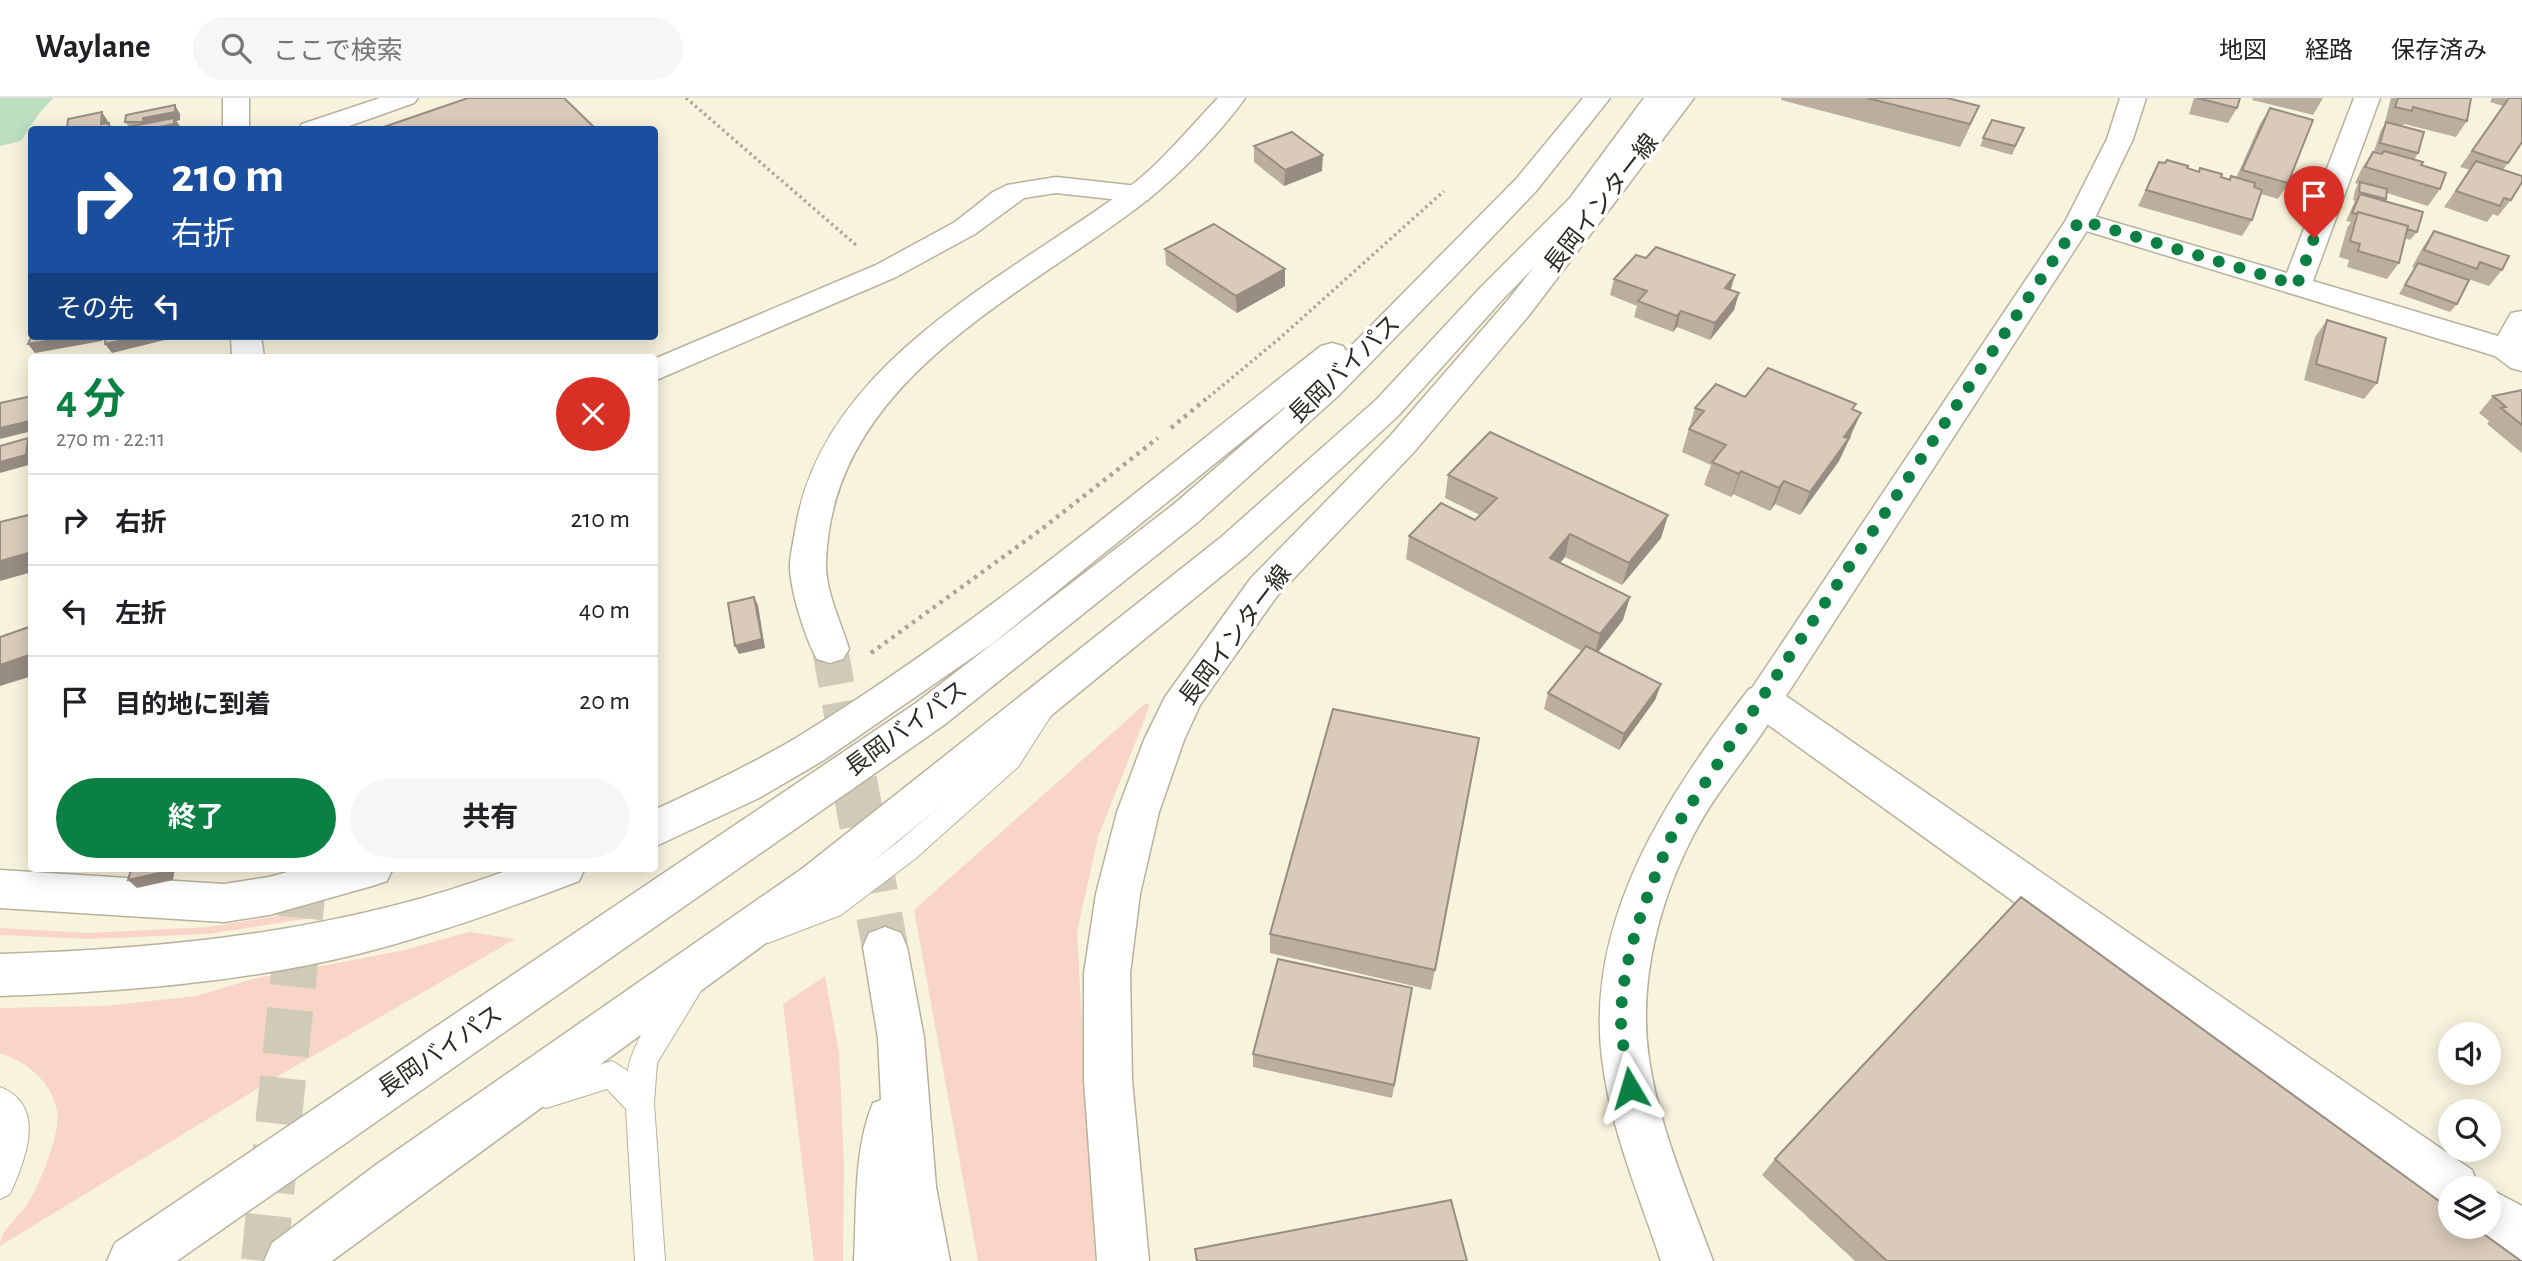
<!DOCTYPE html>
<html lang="ja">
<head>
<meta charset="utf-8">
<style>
	body { margin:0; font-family:"Alegreya Sans","Noto Sans JP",sans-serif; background:#f6f6f6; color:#202124; height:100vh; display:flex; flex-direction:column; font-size:26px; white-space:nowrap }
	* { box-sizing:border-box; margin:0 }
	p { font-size:23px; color:#757577 }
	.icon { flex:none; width:38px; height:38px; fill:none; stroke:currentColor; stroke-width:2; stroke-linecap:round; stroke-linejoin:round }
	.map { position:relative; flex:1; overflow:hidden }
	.panel { position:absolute; left:28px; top:256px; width:630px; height:518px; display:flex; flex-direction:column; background:#fff; border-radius:7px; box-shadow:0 4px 18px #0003 }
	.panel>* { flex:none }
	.guide { position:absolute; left:28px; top:28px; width:630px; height:214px; border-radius:7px; box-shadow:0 4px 18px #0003; background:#1a4fa0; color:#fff; overflow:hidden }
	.tools { position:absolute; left:2438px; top:924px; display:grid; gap:14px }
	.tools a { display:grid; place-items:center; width:63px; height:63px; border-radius:50%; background:#fff; box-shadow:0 4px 18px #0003; font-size:35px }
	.pin { position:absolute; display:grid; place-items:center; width:60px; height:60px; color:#fff; margin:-72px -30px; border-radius:50% 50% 50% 0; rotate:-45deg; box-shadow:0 0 7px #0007 }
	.pin .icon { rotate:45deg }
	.me { position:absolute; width:77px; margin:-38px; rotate:353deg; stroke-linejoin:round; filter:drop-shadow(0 0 5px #0008) }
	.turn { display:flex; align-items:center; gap:24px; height:147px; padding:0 28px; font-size:32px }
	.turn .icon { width:91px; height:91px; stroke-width:2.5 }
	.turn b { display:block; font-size:49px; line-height:60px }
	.then { display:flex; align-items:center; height:66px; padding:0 28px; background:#0003; gap:14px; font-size:26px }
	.round { display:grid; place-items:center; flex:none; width:74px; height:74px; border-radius:37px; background:#f6f6f6 }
	.headline { display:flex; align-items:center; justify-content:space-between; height:119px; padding:0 28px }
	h1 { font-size:42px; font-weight:700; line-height:52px; color:#0b8043 }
	.cta { display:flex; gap:14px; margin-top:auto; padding:14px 28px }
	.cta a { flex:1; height:80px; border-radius:42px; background:#0b8043; color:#fff; font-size:28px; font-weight:700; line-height:80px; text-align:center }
	.cta a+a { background:#f6f6f6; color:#202124 }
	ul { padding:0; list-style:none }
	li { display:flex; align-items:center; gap:21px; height:91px; padding:0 28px; border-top:2px solid #e0e0e0 }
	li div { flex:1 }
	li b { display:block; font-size:26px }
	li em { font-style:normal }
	header { display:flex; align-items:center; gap:42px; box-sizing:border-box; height:98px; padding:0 35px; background:#fff; border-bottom:2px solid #e0e0e0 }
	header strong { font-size:33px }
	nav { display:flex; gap:38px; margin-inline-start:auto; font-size:24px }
	.search { width:490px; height:63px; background:#f6f6f6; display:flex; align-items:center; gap:18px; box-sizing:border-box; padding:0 24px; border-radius:38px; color:#757577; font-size:26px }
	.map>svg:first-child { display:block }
</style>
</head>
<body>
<header>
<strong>Waylane</strong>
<div class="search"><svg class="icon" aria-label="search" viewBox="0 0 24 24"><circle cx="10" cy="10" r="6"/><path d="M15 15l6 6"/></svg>ここで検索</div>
<nav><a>地図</a><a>経路</a><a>保存済み</a></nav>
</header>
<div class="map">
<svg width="2522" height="1163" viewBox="0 0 2522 1163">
	<rect width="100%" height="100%" fill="#f8f3dd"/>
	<path fill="#f8d5c6" d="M1146,605L1150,607L1098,739L1077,834L1095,1163H978L914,812Z
		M313,812L311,820L208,836L88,841L0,837V830L88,835L209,829Z
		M469,834L515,841L273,981L0,1148C0,1131 20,1119 28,1105C40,1086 61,1034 57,1013C52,984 27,964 0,955V910L105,908L196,898L253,881L405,852Z
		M825,878L839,955L844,1066L843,1163H814L783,906Z"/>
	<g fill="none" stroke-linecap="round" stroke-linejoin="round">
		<path fill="#bddec1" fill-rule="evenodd" d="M0,0H53L38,17L21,43L0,48Z"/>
		<path stroke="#cfcbb8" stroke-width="46" stroke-dasharray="46 23" stroke-linecap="butt" d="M264,1163L305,770"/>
		<path stroke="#cfcbb8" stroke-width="36" stroke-dasharray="36 18" stroke-linecap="butt" d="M830,551L854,683"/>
		<path stroke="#cfcbb8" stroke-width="46" stroke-dasharray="46 23" stroke-linecap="butt" d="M854,682L885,849"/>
		<g stroke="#b6b29e" stroke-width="2">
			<path id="lane" d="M1042,604L1050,607L1054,613L1018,669L916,760L841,817L768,845L759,841L755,833L759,825L823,801L898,744L1002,655L1034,607Z
				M689,879L698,882L702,891L657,965L654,1005L665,1163H635L626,1011L607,991L546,1010L536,1006L532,996L536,986L612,963L628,973C630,949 666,887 689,879Z
				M0,989C48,1008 25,1062 10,1096L0,1101Z"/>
		</g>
		<g stroke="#b6b29e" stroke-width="3">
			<path id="street" d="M223,0H249V32H223Z
				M380,0H418L414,5L338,32H298L302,26Z
				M2354,0H2380L2313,183L2498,238L2511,215L2522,213V273L2511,270L2495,258L2070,128L2066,122L2070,116L2080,114L2287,175Z
				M1056,79L1138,88L1148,90L1152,96L1148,102L1138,104L1056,95L1024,100L975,136L896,179L654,283V261L876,167L955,124L993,94L1007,87Z
				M231,238H261L264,259H232Z
				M1763,587L1777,591L1782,602C1760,645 1724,682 1700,725C1661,794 1637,882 1649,961C1659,1030 1689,1097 1713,1163H1661C1639,1097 1610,1030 1602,960C1585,820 1668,696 1749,591Z
				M303,770H393L387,783L372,788L269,817L224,824L0,810V772L224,786L269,779Z"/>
		</g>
		<g stroke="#b6b29e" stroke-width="3">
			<path id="secondary" d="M1218,0H1245C1223,32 1177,79 1146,103C1021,200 832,281 826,464C825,493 841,524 849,551L843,561L830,565L817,561C805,540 789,489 790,465C791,453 794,440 796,428C824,265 1003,181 1124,93C1160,67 1187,32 1218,0Z
				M2120,0H2146L2133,41L2094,122L1786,598L2472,1072L2479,1090H2450V1113L2436,1108L1749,613L1744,602L2066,122L2107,41Z
				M885,829L901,835L907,849L924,940L936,1089L950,1163H854C857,1112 853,1053 873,1005L881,1002L878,940L863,849L869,835Z
				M2487,1090H2488L2522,1108V1163L2504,1157L2470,1133L2469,1129H2488Z"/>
		</g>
		<g stroke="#b6b29e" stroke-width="3">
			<path id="primary" d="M1668,0H1694L1530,216L1414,354L1277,498L1200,607L1184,642L1159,714L1140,796L1130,875L1132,982L1149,1163H1097L1084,982V875L1096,796L1117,714L1144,642L1165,599L1251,480L1390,338L1508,202Z"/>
		</g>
		<g stroke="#b6b29e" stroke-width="3">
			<path id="highway" d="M1583,0H1610L1537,92L1458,175L1338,298L1198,424L944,627L177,1163H107L115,1145L916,605L1174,406L1307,291L992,546L824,662L759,700L654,749V712C702,690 750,667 796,640C982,526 1149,382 1321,248L1332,245L1343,248L1346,253L1517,80Z
				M1644,0H1670L1590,112L1503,201L1399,317L1246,458L833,796L332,1163H264L272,1145L377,1066L803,770L1220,440L1377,301L1481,189L1570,100Z
				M514,770H585L579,783C506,811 433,837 358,856C240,885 120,894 0,898V856C175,851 349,832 514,770Z"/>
		</g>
		<path stroke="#aba796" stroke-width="3.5" stroke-dasharray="2.5 3.5" stroke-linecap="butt" d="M686,0L856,147
			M1204,303L1280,240L1444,93"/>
		<path stroke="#aba796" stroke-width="4.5" stroke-dasharray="3.5 5" stroke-linecap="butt" d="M1171,330L1206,301
			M871,555L1043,430L1158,340"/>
		<use href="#lane" fill="#fff" fill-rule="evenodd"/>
		<use href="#street" fill="#fff" fill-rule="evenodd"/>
		<use href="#secondary" fill="#fff" fill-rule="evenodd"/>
		<use href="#primary" fill="#fff" fill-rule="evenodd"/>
		<use href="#highway" fill="#fff" fill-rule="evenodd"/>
	</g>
	<path fill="#bbae9f" d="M1781,0H1947L1979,8L1960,49L1781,2Z
		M2194,0H2240L2237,10L2228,25L2189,16Z
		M2253,0H2323L2313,17L2252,2Z
		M2391,0H2471L2467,23L2456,39L2404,26L2402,28L2418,55L2414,62L2421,67L2440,91L2428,108L2387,95L2386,101L2384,103L2417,134L2410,142L2405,140L2399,165L2387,181L2347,169L2349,162L2339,159L2347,130L2351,124L2346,123L2355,103L2353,102L2355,92L2358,86L2355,85L2362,70L2373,54L2381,56L2382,55L2374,53L2381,32L2386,25L2385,24Z
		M2492,0H2522L2508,65L2503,72L2511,102L2498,118L2493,116L2487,124L2444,109L2470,72L2460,69L2503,8L2490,4Z
		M2270,10L2288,85L2278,101L2261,96L2252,122L2242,138L2138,108L2159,64L2198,73L2200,70L2221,79L2229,81L2231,78L2236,80L2260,26Z
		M180,16V22L176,23L180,28L179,32H122L129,29L125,24Z
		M1992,22L2024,30L2012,57L1980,48Z
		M1254,48L1322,73L1284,88L1254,64Z
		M2434,133L2502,172L2489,188L2468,181L2457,206L2450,214L2399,196L2415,170L2412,169L2423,149Z
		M1165,151L1285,171V188L1237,215L1166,167Z
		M1614,181L1730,192L1739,195L1734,212L1710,242L1677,229L1673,234L1634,219L1637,208L1610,197Z
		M2327,222L2377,285L2364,301L2304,282L2315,239Z
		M2522,292V355L2487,326L2489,323L2479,315L2493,298Z
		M1745,299L1853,312L1851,339L1848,344L1839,363L1800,417L1775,406L1770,413L1733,396L1731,399L1704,387L1711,367L1682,354L1695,310Z
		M1448,377L1668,417L1661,440L1622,487L1565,459L1560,465L1623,522L1598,554L1661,586L1655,602L1619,652L1544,611L1548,595L1582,553L1406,461L1409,438L1475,422L1480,417L1445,400Z
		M1479,640L1431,892L1270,855V836Z
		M1412,890L1392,1000L1253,969V956Z
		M1775,1061L2521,1163H1855L1762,1077Z"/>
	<path fill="#988d82" d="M175,7L180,16V22L176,23L180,28L179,32H145L148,31L143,24V20Z
		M1979,8L1969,30L1960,49L1970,26Z
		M102,14L112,30L113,32H105L101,26Z
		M1323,57L1322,73L1284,88L1285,72Z
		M1285,171V188L1237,215L1236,198Z
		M1735,177L1730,194L1725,190Z
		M1739,195L1734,212L1710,242L1715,225Z
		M1681,213L1677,229L1673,234L1677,218Z
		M76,238H103L102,243L35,255L28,246Z
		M141,238H178L177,239L112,255L105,246Z
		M1861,315L1839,363L1800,417L1810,394L1844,339Z
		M32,317V333L0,341V330Z
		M28,340L32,344V366L0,375V364Z
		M1741,373L1733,396L1731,399L1739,376Z
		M1784,383L1775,406L1770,413L1779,390Z
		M1668,417L1661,440L1622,487L1629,465Z
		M1570,436L1565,459L1545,482L1550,460Z
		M32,454V474L0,483V463Z
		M754,499L758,507L765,550L739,556L735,548Z
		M1630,499L1623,522L1594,559L1600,536Z
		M32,556V578L0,588V567Z
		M1661,586L1655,602L1619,652L1624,636Z
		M165,770L175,771L173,782L137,790L128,782Z"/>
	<path fill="#d9cab9" stroke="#988d82" stroke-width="2" d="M468,0H564L597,32H375Z
		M1867,0H1947L1979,8L1970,26Z
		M2197,0H2240L2237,10Z
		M2398,0H2471L2467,23L2413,9L2412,13L2395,9Z
		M2509,0H2522V44L2508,65L2472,53Z
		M175,7V14L143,20V24H125L126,17Z
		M2270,10L2313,22L2288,85L2242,72Z
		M102,14L101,26L109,25L108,32H64L67,31L68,21Z
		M174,20V26L145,32H122V30Z
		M1992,22L2024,30L2015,48L1983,40Z
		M2386,24L2424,34L2418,55L2380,45Z
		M1292,34L1323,57L1285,72L1254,48Z
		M2384,53L2423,64L2421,67L2446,75L2440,91L2365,69L2373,54L2382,56Z
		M2167,62L2188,68L2187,70L2199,74L2200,70L2222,76L2221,79L2230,82L2231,78L2255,85L2254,89L2262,92L2252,122L2146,92L2159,64L2165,65Z
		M2476,63L2522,78V84L2511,102L2504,100L2500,108L2456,93Z
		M2360,84L2387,91L2386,101L2359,94Z
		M2360,96L2423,114L2417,134L2407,131L2408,128L2358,114L2357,116L2352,115Z
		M2358,114L2408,128L2399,165L2358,153L2360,146L2350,143Z
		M1214,126L1285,171L1236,198L1165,151Z
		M2434,133L2509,158L2502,172L2480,164L2477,171L2424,152Z
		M1656,149L1735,177L1725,190L1739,195L1715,225L1681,213L1677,218L1638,203L1647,193L1614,181L1636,157L1646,160Z
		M2418,165L2469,182L2457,206L2405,187Z
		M2327,222L2386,240L2377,285L2316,266Z
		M32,237V238H76L28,246Z
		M106,238H141L105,246Z
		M1768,270L1856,306L1852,311L1861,315L1844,339L1849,340L1810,394L1784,383L1779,390L1741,373L1739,376L1712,364L1726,347L1689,331L1704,313L1695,310L1716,286L1745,299Z
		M2522,292V327L2501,310L2506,309L2493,298Z
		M32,298V317L30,323L0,330V305Z
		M1490,334L1668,417L1629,465L1570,436L1550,460L1630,499L1600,536L1409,438L1441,405L1475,422L1497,400L1448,377Z
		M28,340L26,357L0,364V348Z
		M32,416V454L0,463V424Z
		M754,499L762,541L735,548L728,505Z
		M32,528V556L0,567V539Z
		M1586,548L1661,586L1624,636L1548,595Z
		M1333,611L1479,640L1435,872L1270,836Z
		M138,770H165L164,774L128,782L131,772Z
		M2021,799L2450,1111V1129H2474L2521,1163H1887L1775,1061Z
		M1278,861L1412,890L1394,987L1253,956Z
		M1451,1102L1467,1163H1197L1195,1151Z"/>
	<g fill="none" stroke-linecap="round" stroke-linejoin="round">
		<path stroke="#0b8043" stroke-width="12" stroke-dasharray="0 21.6" d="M1630,990C1627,966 1620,939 1621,915C1624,851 1650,789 1675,730L2080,122L2297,187L2314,140"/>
	</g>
	<g text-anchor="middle" stroke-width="7" stroke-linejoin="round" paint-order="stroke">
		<g font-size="24" fill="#2c2a22" stroke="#fff">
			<text transform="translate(1601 105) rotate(-52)" y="8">長岡インター線</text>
			<text transform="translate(1344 271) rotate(-44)" y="8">長岡バイパス</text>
			<text transform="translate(1235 537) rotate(-53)" y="8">長岡インター線</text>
			<text transform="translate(906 630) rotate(-36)" y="8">長岡バイパス</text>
			<text transform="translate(440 953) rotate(-34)" y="8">長岡バイパス</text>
		</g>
	</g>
</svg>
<div class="tools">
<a><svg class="icon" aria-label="sound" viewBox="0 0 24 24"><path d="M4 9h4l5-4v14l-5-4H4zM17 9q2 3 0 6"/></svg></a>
<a><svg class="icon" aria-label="search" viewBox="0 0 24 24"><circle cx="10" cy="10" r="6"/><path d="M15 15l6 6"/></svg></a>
<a><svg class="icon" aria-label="layers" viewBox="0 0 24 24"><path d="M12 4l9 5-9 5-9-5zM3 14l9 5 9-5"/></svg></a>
</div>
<div class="pin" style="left:2314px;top:140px;background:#d93025"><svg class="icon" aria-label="arrive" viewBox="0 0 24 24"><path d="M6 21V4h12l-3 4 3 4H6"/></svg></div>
<svg class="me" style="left:1630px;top:990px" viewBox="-20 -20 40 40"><path d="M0-17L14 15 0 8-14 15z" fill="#0b8043" stroke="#fff" stroke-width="4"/></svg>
<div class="guide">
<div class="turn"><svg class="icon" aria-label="right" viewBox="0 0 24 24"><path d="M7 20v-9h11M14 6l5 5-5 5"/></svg><div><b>210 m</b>右折</div></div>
<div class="then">その先<svg class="icon" aria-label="left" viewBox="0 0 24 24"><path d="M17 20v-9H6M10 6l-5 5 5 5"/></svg></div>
</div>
<section class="panel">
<div class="headline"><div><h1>4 分</h1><p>270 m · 22:11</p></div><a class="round" style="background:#d93025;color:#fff"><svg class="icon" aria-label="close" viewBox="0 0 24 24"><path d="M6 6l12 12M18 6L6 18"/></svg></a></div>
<ul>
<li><svg class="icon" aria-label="right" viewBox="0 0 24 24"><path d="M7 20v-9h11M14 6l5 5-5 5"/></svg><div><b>右折</b></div><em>210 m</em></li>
<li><svg class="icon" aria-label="left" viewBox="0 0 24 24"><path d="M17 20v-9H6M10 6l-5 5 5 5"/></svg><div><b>左折</b></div><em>40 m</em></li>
<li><svg class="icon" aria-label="arrive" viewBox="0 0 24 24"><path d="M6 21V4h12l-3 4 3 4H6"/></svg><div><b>目的地に到着</b></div><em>20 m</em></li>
</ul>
<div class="cta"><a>終了</a><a>共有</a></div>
</section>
</div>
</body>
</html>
